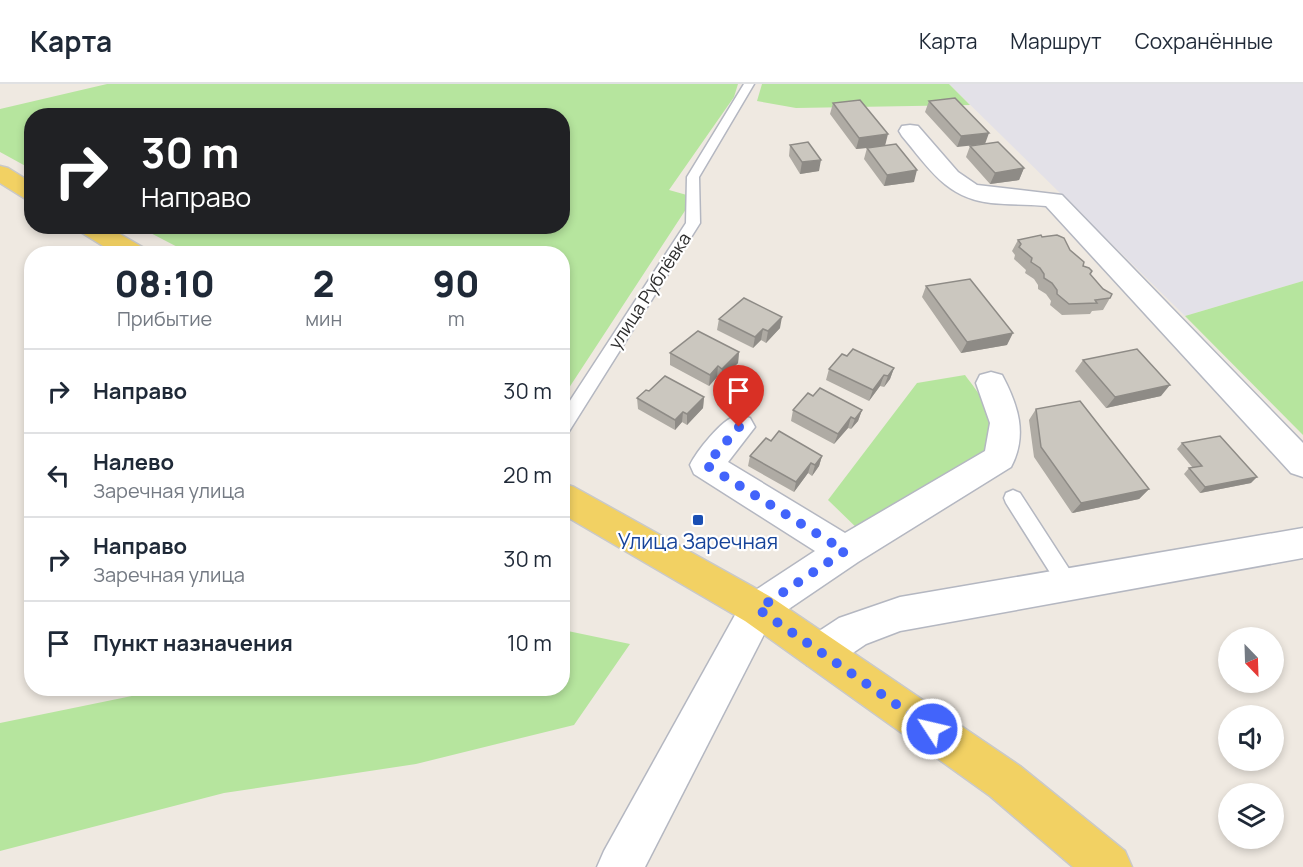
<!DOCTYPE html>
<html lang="ru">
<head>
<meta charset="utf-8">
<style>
	body { margin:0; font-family:Manrope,sans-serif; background:#f2f2f3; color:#1f2937; height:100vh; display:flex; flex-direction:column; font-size:22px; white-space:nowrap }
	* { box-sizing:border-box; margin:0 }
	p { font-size:20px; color:#747a83 }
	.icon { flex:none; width:33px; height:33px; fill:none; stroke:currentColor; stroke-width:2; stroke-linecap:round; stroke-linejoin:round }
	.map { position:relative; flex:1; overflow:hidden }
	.details { position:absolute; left:24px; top:162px; width:546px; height:450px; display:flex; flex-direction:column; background:#fff; border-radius:24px; box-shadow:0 3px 9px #0003 }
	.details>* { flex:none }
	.hud { position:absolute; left:24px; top:24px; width:546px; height:126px; border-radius:24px; box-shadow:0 3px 9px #0003; background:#202124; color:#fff; overflow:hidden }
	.needle { width:39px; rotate:157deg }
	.controls { position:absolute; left:1218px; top:543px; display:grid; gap:12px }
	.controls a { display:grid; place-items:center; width:66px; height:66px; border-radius:50%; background:#fff; box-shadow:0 3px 9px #0003; font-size:30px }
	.pin { position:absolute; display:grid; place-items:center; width:51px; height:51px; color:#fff; margin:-62px -26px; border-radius:50% 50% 50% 0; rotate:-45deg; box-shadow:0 0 6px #0007 }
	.pin .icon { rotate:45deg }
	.me { position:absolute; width:66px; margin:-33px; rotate:305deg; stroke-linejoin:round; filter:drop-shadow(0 0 4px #0008) }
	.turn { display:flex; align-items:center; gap:21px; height:126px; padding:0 18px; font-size:27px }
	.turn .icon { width:78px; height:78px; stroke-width:2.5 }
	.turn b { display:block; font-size:42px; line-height:51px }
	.eta { display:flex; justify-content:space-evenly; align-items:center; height:102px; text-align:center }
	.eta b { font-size:36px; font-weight:800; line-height:42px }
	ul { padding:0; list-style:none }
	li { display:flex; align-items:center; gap:18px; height:84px; padding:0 18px; border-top:2px solid #e0e1e3 }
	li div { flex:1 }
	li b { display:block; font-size:22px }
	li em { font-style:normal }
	header { display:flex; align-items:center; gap:36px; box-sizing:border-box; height:84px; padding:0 30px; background:#fff; border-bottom:2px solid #e0e1e3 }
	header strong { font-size:28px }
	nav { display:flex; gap:33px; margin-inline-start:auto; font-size:21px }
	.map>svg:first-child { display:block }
</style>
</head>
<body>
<header>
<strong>Карта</strong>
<nav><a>Карта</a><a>Маршрут</a><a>Сохранённые</a></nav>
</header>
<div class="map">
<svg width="1303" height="783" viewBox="0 0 1303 783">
	<rect width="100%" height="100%" fill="#efe9e1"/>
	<path fill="#e3e1e8" d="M949,0H1303V197L1185,232Z"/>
	<path fill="#b6e59e" d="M107,0H738L734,13L669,106L694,113L563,313L562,170L189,169L139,143L562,142V32H32L31,85L0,68V25Z
		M762,0H949L970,21L796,24L757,17Z
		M1303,197V351L1185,232Z
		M965,291C986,319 1007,344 978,375L862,449L828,416L917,299Z
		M563,546L630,560L574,641L416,680L224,709L0,767V639L166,605L562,604Z"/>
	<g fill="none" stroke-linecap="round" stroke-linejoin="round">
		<g stroke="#b4b7c1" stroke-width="3">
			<path id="service" d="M744,0H754L699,93L700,139L568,349L562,350V329L686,139L687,93Z
				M1013,406L1020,409L1075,494L1078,500L1075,506L1068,509L1061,506L1006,419L1004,414L1006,409Z"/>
		</g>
		<g stroke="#b4b7c1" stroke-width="3">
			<path id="minor" d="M910,41L918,42L958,88L977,101L1062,111L1303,359V393L1291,389L1046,122C1028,120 1009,121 991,119C946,114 929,84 902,52L899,47L902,42Z
				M991,288L1002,291C1018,321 1028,351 1011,383L858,478L771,537L758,542L745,537L739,525L745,513L815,467L694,390L690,381C696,368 722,335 736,332C741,331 745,333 750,334L755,343L728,378L845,449L985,367L990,339L976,299L980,291Z
				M1303,444V474L900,547L866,560L835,581L821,587L807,581L801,568L807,555L839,534L900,513Z"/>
		</g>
		<g stroke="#b4b7c1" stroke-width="3">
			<path id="tertiary" d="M758,508L771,513L777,525L645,783H597L604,767L745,513Z"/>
		</g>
		<g stroke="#c9c9c9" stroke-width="3">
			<path id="primary" d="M0,82L8,84L32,99V116L24,114L0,99Z
				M76,142H106L144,164L147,170H116L79,147Z
				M562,399L574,403L771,513L1020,682L1125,767L1132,783H1073L990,712L745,537L562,430Z"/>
		</g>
		<use href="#service" fill="#fff" fill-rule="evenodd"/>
		<use href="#minor" fill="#fff" fill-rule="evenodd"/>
		<use href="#tertiary" fill="#fff" fill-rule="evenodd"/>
		<use href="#primary" fill="#f2d163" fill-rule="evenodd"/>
	</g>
	<path fill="#afaba4" d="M929,17L989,49L957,63L925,28Z
		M833,19L885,61L914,98L884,102L864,75L867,64L856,65L830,30Z
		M790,61L819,87L800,90L789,72Z
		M970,62L1024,84L1019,96L990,100L966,73Z
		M1042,153L1070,166L1110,214L1103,226L1092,227L1090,230L1062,231L1050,221L1051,217L1046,210L1038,205V201L1034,195L1025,189L1026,186L1014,175L1015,171L1012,167L1018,156Z
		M926,202L1007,261L961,269L922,213Z
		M719,235L780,244L766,259L761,256L753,264L717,246Z
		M739,268L738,279L721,296L717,293L709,302L670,281V269Z
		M847,272L894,284L890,295L884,303L880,302L869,317L826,296L829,285Z
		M1083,276L1161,312L1106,324L1075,287Z
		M649,307L704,313L703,324L687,341L682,338L675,346L638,325L637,314Z
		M1036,325L1149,405L1139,415L1072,429L1034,373L1029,336Z
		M793,326H862L858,337L851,345L848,344L834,360L791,337Z
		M771,357L822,372L819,382L812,392L808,389L794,408L748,382L750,372Z
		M1182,359L1251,399L1200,409L1184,390L1189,384H1193L1177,365Z"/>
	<path fill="#8e8b86" d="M989,49L985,60L957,63L961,52Z
		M888,50L885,62L856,65L859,54Z
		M821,76L819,87L800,90L802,78Z
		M1024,84L1019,96L990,100L995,89Z
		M917,86L914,98L884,102L887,91Z
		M782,233L780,244L766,259L768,247Z
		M763,245L761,256L753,264L755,253Z
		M1013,249L1007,261L961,269L967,258Z
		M739,268L738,279L721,296L722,285Z
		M718,282L717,293L709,302L710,291Z
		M894,284L890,295L884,303L888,292Z
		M884,291L880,302L869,317L873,306Z
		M1170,301L1161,312L1106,324L1115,313Z
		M704,313L703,324L687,341V330Z
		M862,326L858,337L851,345L855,335Z
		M683,328L682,338L675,346V336Z
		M851,333L848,344L834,360L838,350Z
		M822,372L819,382L812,392L815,381Z
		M811,379L808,389L794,408L796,398Z
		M1257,393L1251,399L1200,409L1205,403Z
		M1149,405L1139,415L1072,429L1081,419Z"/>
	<path fill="#cbc7bf" stroke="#8e8b86" stroke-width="1.5" d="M955,14L989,49L961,52L929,17Z
		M860,16L888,50L859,54L833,19Z
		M808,58L821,76L802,78L790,61Z
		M998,58L1024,84L995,89L970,62Z
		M896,60L917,86L887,91L867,64Z
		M1041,151L1042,153L1057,151L1064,154L1070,166L1084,178L1083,182L1089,184L1092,187L1090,190L1103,205L1112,210L1110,214L1095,216L1097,219L1069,220L1057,210V206L1052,199L1044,194V190L1040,184L1031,178L1032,174L1019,163L1021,160L1018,156Z
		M970,195L1013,249L967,258L926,202Z
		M744,214L782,233L768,247L763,245L755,253L719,235Z
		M698,247L739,268L722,285L718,282L710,291L670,269Z
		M853,265L894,284L888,292L884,291L873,306L829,285L842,270L847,272Z
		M1137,265L1170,301L1115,313L1083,276Z
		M665,292L704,313L687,330L683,328L675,336L637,314L646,306L649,307Z
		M820,304L862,326L855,335L851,333L838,350L793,326L808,309L813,312Z
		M1080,317L1149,405L1081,419L1041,363L1036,325Z
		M779,347L822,372L815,381L811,379L796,398L750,372L766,354L771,357Z
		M1220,352L1257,393L1205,403L1189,384L1202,382L1182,359Z"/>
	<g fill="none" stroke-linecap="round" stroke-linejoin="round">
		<path stroke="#4264fb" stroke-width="10" stroke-dasharray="0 18" d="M739,343L706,381L845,467L758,525L932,645"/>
	</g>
	<rect fill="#1a4fb4" stroke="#fff" stroke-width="2" x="692" y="430" width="12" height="12" rx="3"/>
	<g text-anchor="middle" stroke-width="4.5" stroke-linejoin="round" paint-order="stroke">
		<g font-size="18" fill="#2e2e2e" stroke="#fff">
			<text transform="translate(650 207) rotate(-57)" y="6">улица Рублёвка</text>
		</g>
		<g font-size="21" fill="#164399" stroke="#fff">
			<text x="698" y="465">Улица Заречная</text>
		</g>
	</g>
</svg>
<div class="controls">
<a><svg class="needle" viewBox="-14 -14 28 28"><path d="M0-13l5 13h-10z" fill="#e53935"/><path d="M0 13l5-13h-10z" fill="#747a83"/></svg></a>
<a><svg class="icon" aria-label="sound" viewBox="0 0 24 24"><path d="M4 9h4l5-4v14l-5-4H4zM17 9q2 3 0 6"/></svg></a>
<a><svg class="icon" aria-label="layers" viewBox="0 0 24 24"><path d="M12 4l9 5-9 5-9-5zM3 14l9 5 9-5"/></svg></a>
</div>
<div class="pin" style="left:739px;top:343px;background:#d93025"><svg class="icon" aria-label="arrive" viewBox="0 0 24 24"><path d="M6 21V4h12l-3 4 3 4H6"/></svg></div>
<svg class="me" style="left:932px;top:645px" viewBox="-20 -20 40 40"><circle r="17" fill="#4264fb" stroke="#fff" stroke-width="3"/><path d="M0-11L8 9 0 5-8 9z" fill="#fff"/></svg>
<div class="hud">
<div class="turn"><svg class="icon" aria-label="right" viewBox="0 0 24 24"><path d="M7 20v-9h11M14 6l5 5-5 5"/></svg><div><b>30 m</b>Направо</div></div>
</div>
<section class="details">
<div class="eta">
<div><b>08:10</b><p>Прибытие</p></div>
<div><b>2</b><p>мин</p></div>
<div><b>90</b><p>m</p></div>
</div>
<ul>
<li><svg class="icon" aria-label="right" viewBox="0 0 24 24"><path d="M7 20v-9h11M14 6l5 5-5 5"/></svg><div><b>Направо</b></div><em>30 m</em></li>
<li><svg class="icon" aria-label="left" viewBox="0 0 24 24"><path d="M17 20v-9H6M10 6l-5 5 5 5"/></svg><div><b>Налево</b><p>Заречная улица</p></div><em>20 m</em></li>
<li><svg class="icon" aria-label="right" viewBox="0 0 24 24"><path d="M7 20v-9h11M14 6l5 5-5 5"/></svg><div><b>Направо</b><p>Заречная улица</p></div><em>30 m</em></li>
<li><svg class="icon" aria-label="arrive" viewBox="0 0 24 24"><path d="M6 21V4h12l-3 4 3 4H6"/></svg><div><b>Пункт назначения</b></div><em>10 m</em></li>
</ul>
</section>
</div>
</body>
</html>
